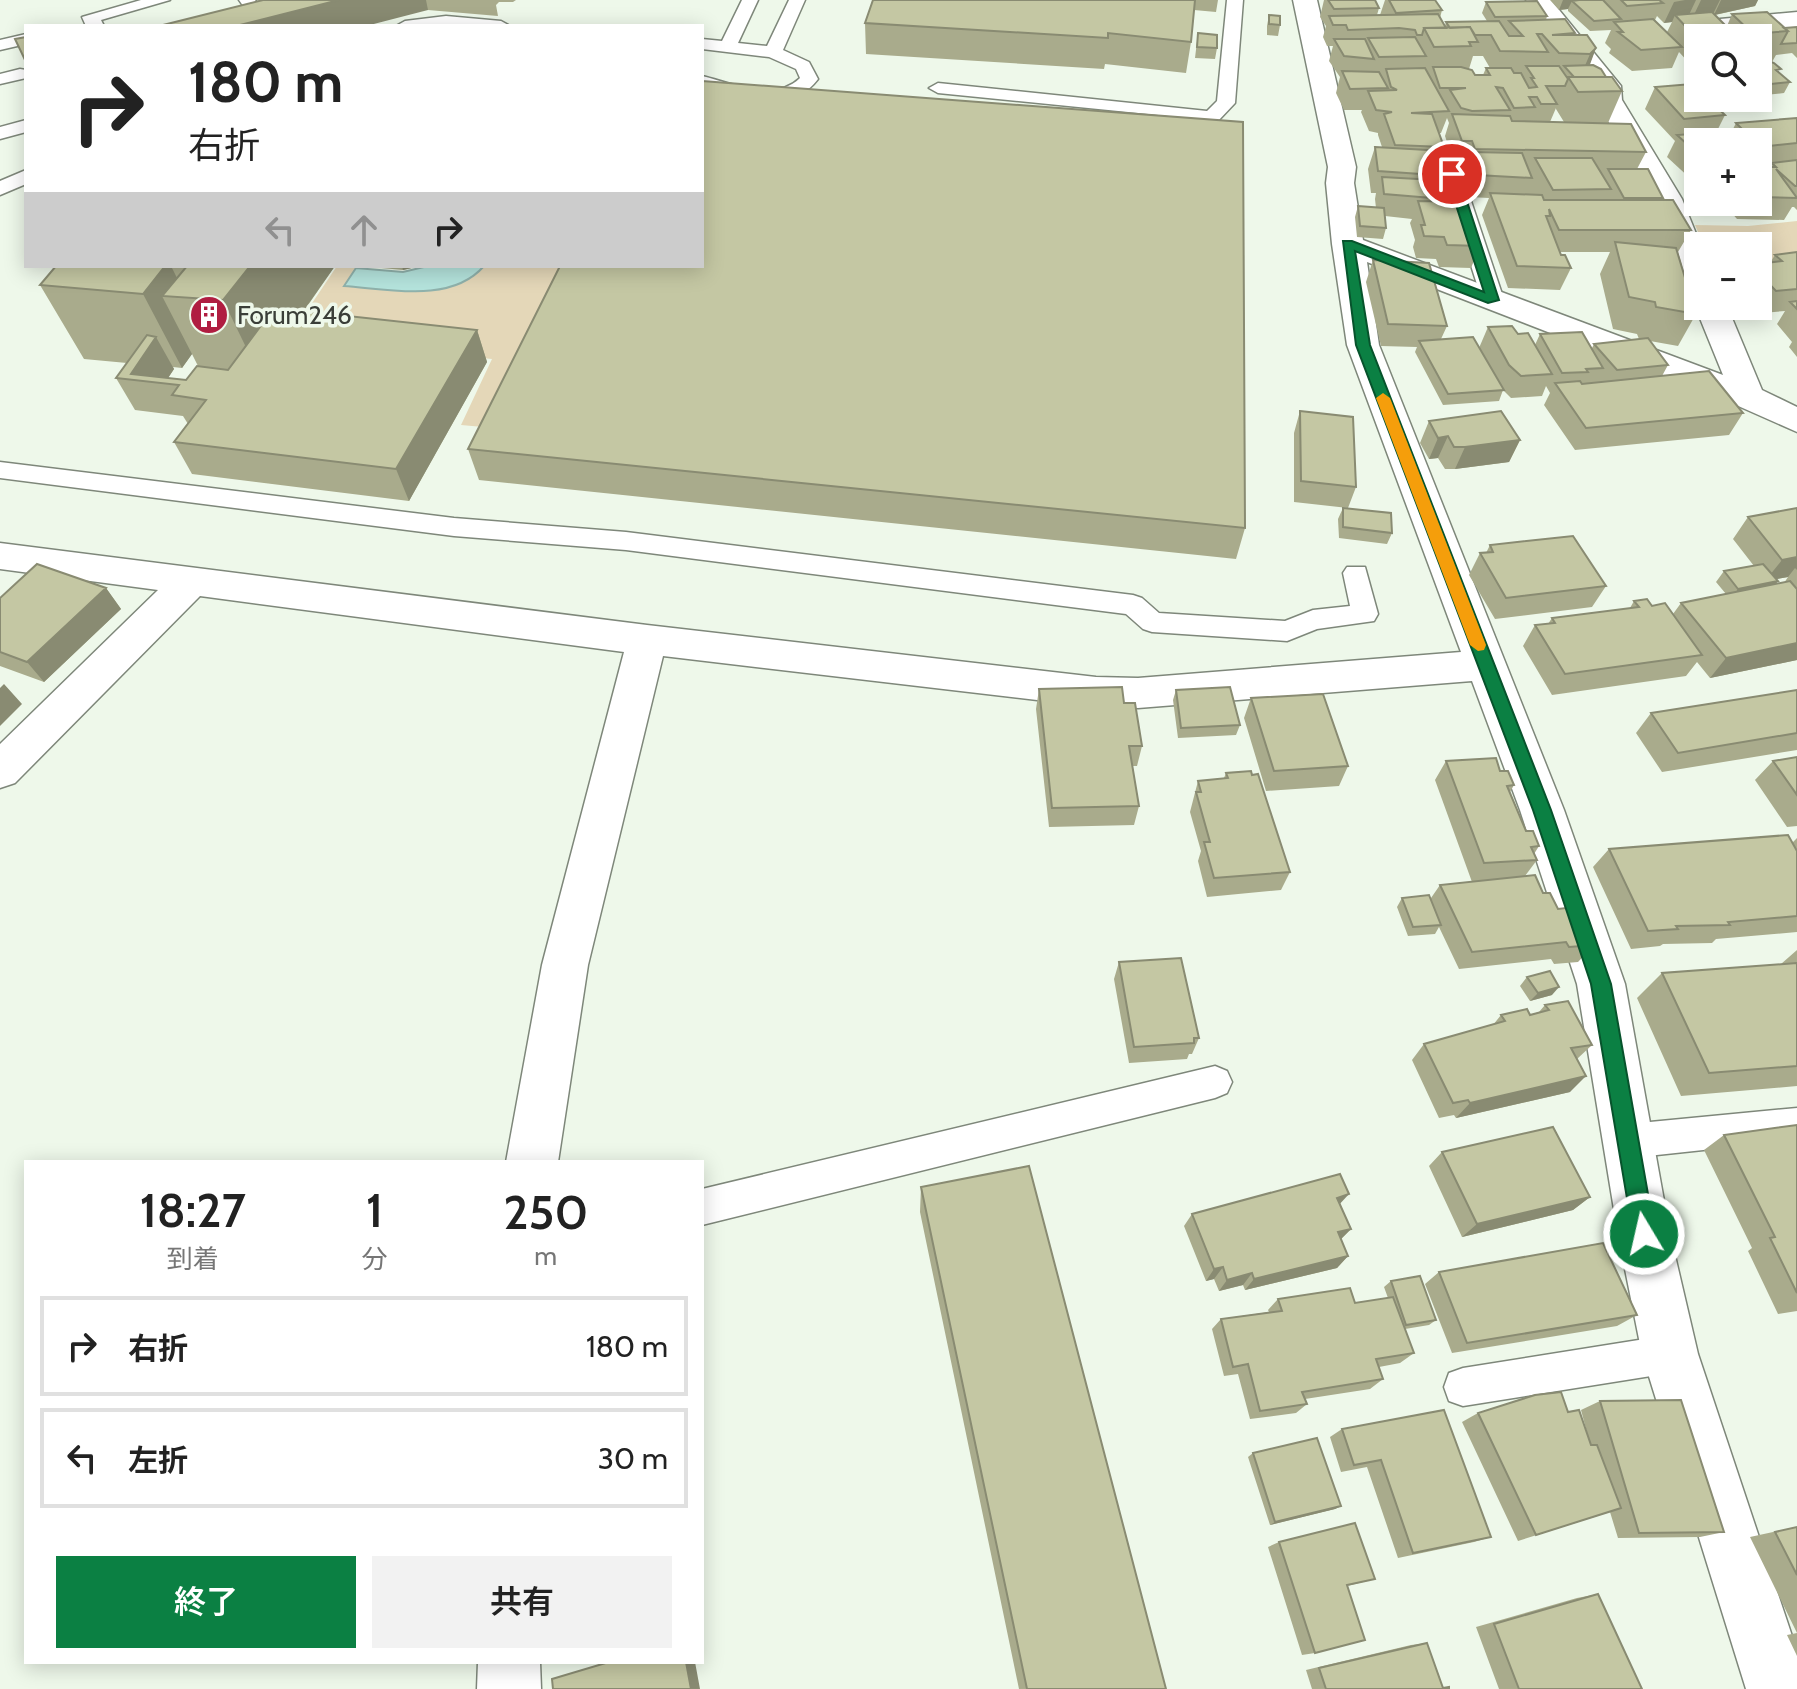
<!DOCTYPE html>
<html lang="ja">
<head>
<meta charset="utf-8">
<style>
	body { margin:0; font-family:Cabin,"Noto Sans JP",sans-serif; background:#f2f2f2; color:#222; height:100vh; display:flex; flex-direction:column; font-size:30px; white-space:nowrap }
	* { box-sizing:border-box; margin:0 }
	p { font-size:26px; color:#767676 }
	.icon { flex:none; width:44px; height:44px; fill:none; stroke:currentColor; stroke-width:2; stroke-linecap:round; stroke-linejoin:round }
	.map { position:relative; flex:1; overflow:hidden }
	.side { position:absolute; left:24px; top:1160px; width:680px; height:504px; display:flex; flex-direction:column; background:#fff; border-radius:0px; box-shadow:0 4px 20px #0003 }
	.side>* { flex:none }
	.guide { position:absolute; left:24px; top:24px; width:680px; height:244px; border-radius:0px; box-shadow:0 4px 20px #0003; background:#fff; color:#222; overflow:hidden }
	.tools { position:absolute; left:1684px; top:24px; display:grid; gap:16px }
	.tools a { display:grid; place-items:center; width:88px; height:88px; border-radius:0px; background:#fff; box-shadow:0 4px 20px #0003; font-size:40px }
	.pin { position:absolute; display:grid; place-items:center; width:68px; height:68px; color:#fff; margin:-34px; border:4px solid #fff; border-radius:50%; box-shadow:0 2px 8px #0007 }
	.me { position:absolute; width:88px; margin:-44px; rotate:351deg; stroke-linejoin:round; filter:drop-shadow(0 0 6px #0008) }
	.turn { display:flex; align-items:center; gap:28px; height:168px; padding:0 32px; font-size:36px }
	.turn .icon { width:104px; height:104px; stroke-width:2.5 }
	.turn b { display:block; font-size:56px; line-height:68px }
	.lanes { display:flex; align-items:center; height:76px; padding:0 32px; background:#0003; justify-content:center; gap:40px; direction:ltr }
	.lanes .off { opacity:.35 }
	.eta { display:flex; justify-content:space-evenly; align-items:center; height:136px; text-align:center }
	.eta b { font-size:48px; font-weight:600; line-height:56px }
	.button { display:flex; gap:16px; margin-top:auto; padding:16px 32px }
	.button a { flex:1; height:92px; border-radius:0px; background:#0b8043; color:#fff; font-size:32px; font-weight:600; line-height:92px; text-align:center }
	.button a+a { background:#f2f2f2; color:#222 }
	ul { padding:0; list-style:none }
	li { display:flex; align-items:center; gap:24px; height:100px; margin:0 16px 12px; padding:0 16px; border:4px solid #e0e0e0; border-radius:0px }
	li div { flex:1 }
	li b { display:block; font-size:30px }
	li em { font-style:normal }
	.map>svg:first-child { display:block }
</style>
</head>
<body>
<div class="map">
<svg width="1797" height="1689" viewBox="0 0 1797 1689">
	<rect width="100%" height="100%" fill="#eef8ea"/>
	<path fill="#e4d7b8" d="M1797,221V277L1758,272V246H1704L1695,225L1748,226Z
		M337,266L403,272L428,266H573L494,428L461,425L492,359L288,339Z"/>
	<path fill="#b5e4dd" stroke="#90b2ac" stroke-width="2" d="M428,266H484C451,304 388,289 344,286L356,268L403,272Z"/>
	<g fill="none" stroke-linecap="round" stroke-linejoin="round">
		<g stroke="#7e877a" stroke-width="3">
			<path id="lane" d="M141,0H170L101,20L104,26H86L82,17Z
				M239,0H255L265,13L223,26H193L246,10Z
				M742,0H758L738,43L767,46L789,0H805L783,50L809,62L818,79C789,117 741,96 702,86V76C732,83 774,103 800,78L796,69L769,57L702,49V39L722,41Z
				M1227,0H1243L1235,103L1218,121L938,93L929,88L938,83L1207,111L1217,101Z
				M446,16L501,21L510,26H396L405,21Z
				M26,34V44L0,50V40Z
				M20,69L26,70V78L0,84V74Z
				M26,120V132L0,139V127Z
				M1452,168L1462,174L1504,300L1501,305L1493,306L1482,300L1442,174Z
				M26,170V184L0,195V181Z
				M0,462L454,518L626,532L1133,595L1142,598L1159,613L1285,621L1313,610L1350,606L1343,573L1347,567H1365L1378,614L1374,621L1317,629L1287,641L1152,632L1143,629L1126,614L626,550L454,536L0,478Z
				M1215,1066L1227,1071L1232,1082L1227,1093L1215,1098L702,1225V1189Z
				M1797,1108V1140L1629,1158L1617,1153L1612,1141L1617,1129L1629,1124Z
				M1670,1335L1683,1341L1689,1354L1683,1367L1670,1373L1463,1406L1449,1401L1444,1387L1449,1373L1463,1368Z"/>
		</g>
		<g stroke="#7e877a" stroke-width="3">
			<path id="street" d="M1293,0H1317L1356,167L1354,183L1363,240L1723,375L1695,306L1698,302V306H1727L1762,390L1797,407V432L1736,405L1367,262L1379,345L1564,810L1625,984L1670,1234L1698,1354L1797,1651V1689H1746L1642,1354L1618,1234L1577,984L1520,810L1472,681L1138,708L1096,707L663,656L588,965L558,1162H506L542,965L624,652L200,596L15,783L0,788V744L158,590L0,569V543L647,625L1096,677L1138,678L1461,652L1347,345L1332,244L1326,183L1328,167Z
				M1526,0H1551L1621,86L1622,100L1682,199L1701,246H1698V284L1687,282L1683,275L1652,199L1596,100L1595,87Z
				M1797,12V28L1720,35L1707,27L1720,19Z
				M478,1662H540L541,1689H477Z"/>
		</g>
		<use href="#lane" fill="#fff" fill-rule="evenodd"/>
		<use href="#street" fill="#fff" fill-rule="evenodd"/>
	</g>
	<path fill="#a9ab8c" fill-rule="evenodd" d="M263,0H516L513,2H499L496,5L498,16L428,10Z
		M873,0H1218L1216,12L1194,10L1191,42L1186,73L1105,64L1104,69L866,54L865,23Z
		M1324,0H1375L1379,8L1377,15H1380L1385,0H1435L1442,10L1440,18L1445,26L1446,22L1487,21L1482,13L1486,2L1547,16L1546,20L1575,33V35L1596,48L1589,65L1606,77L1622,91L1608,123L1646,152L1637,169L1663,198L1662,200L1691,230L1678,252L1696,314L1678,346L1650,341L1668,365L1662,376L1743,413L1729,435L1575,450L1544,405L1550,393L1546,386L1542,396L1511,398L1503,390L1499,401L1443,405L1415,352L1417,347L1381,346L1366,282L1373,260L1447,326L1441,339L1479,348L1488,327L1518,334L1535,345L1540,334L1592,348L1594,344L1639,339L1637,334L1613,329L1600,274L1610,252H1560L1571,268L1560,290L1508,288L1482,215L1489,198L1469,197L1461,173L1464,163H1454L1445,136L1449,123L1447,118L1441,133H1439L1444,147L1443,151L1449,176L1448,180L1456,200V202L1480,246L1471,268L1439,267L1436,259L1416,258L1413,247L1415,240L1410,223L1412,219L1385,216L1386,228L1383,239L1357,237L1355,217L1358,206L1376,208L1375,199L1376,193H1371L1368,169L1375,147H1382L1378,135V133L1369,131L1361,112L1362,110H1344L1336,93L1340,77L1329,61L1333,46H1327L1323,37L1326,26L1320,17ZM1473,56H1483L1490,68H1486L1483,75H1475L1469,69ZM1556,108V109L1564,122H1550Z
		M1550,0H1758L1755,6L1715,15L1727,26L1732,14L1784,28L1797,27V58L1792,53L1776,55L1772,62L1779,73L1790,82L1784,93L1765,95L1758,89V38H1698V64H1690L1679,52L1672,68L1632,71L1609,53L1611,49L1605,43L1611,30L1590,31L1568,11V9L1559,10ZM1657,16L1664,23L1672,22L1667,32L1655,20Z
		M1269,15L1280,25L1278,36L1267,35V26Z
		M1198,33L1217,48L1215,59L1195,58Z
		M1655,87L1725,115L1717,131H1732L1736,123L1797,118V210L1794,207H1792L1784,220L1737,219L1722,202H1758V142H1698V181H1693L1667,157L1675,141L1645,109ZM1707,137L1706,140L1699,141L1697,138Z
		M1797,252V357L1789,347L1792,342L1777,324L1785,311L1762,313L1756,306H1758V264L1770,263L1775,255Z
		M56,266H335L304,311L477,330L487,362L409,501L192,474L174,442L188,424L183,416L135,410L116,378L127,363L84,359L40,285ZM192,354L198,366L186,380L168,378L174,369L173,367L182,368Z
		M360,266H420L403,270Z
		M1300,411L1356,487L1348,508L1294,502V433Z
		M1429,421L1520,440L1509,462L1455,469H1445L1438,458L1429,459L1420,443Z
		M468,449L1245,528L1236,559L479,480Z
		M1343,508L1392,533L1387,544L1339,538L1338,519Z
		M1797,508V660L1710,678L1697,662L1686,676L1552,695L1523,646L1535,625L1548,624L1552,618L1630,608L1634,601L1652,606L1673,614L1681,603L1726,594L1716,582L1724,571L1754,566L1733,539L1748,517ZM1788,577L1784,583L1776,584V579Z
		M1490,545L1606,586L1592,607L1495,619L1469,575L1480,553H1486Z
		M106,588L121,609L44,682L0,666V598Z
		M1039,689L1142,746L1137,766H1132L1139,806L1134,825L1049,827L1036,709Z
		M1176,690L1240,725L1236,735L1178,738L1173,700Z
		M1797,690V750L1662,772L1636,733L1651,713Z
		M1251,698L1348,766L1339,786L1266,791L1244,718Z
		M1797,757V826L1787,827L1755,780L1773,761Z
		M1446,761L1500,771L1514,785L1510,792L1526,831L1539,846L1534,854L1537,860L1525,876L1594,945L1578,962L1554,964L1551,959L1459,969L1439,927L1435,934L1408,936L1397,907L1402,898H1431L1440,885L1472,882L1435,780Z
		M1226,773L1290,872L1281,890L1207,897L1198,861L1201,851L1190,812L1198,781L1224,778Z
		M1797,838V932L1716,939L1712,943L1663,944L1660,946L1631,949L1593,867L1609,849L1792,843Z
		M1797,950V1086L1681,1096L1637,998L1662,973L1781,964Z
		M1119,962L1199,1038L1192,1054H1189L1187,1059L1129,1063L1114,979Z
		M1527,977L1552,995L1530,1001L1520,986Z
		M1545,1005L1592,1045L1577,1059L1570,1092L1456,1118L1454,1115L1439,1118L1412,1060L1424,1044L1493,1025L1501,1015H1530L1539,1012Z
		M1797,1125V1311L1778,1314L1748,1251L1752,1248L1704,1150L1724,1135Z
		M1442,1152L1590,1197L1573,1210L1462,1237L1429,1166Z
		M921,1187L1166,1689H1019L920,1212Z
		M1340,1204L1351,1229L1341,1239L1348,1256L1337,1268L1245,1290L1243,1285L1219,1291L1214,1279L1206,1281L1184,1226L1192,1214Z
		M1439,1272L1637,1315L1617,1326L1452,1353L1425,1284Z
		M1391,1281L1436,1320L1429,1325L1405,1329L1414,1353L1400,1363L1379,1367L1383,1379L1370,1389L1305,1399L1307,1404L1296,1413L1250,1419L1238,1374L1224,1376L1212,1329L1221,1319L1269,1312L1268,1310L1278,1299L1355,1303L1388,1298L1384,1287Z
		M1600,1401L1724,1532L1700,1537L1618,1538L1610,1512L1518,1541L1462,1422L1478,1413L1568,1412L1589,1440L1581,1410Z
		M1342,1429L1491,1537L1474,1542L1398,1558L1367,1467L1341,1472L1330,1437Z
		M1253,1453L1341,1506L1335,1509L1270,1525L1248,1457Z
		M1797,1527V1656L1787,1635L1797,1633L1750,1537Z
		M1279,1542L1375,1579L1347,1586L1315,1653L1302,1655L1268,1547Z
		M1598,1594L1642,1689H1499L1476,1627L1577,1598Z
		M1427,1643L1443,1687H1449V1689H1312L1306,1670L1411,1645Z"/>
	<path fill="#898b72" d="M339,0H426L428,10L366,26H236Z
		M1563,0H1594L1572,1L1568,9L1559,10Z
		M1685,0H1696L1687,19L1675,15L1672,22L1664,23L1674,2Z
		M1701,0H1720L1712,16L1692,19Z
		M1721,0H1758L1755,6L1714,15Z
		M1596,48L1588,70L1581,75L1590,54Z
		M165,266H171L187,298L162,296L192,354L182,368L143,294Z
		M250,266H335L259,374L223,300Z
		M402,266H420L403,270Z
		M477,330L487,362L409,501L396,469Z
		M156,337L174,369L164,384L131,374Z
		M1448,436L1438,458L1429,459L1438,438Z
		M1520,440L1509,462L1455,469L1465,447Z
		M1797,557V570L1795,568L1788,577L1765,581L1782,560Z
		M1778,581L1770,592L1730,600L1738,589Z
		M106,588L121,609L44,682L27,662Z
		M1797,643V660L1710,678L1726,658Z
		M4,684L22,704L0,726V688Z
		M1559,987L1552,995L1530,1001L1538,993Z
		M1586,1076L1570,1092L1456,1118L1470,1103Z
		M1349,1194L1337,1207V1198Z
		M1590,1197L1573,1210L1462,1237L1477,1224Z
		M1351,1229L1339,1241L1338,1232Z
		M1348,1256L1337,1268L1245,1290L1254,1279Z
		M1223,1267L1214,1279L1206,1281L1214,1269Z
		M1252,1273L1243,1285L1219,1291L1227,1280Z
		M1341,1506L1335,1509L1270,1525L1275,1522Z
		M686,1662H695L700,1689H691Z"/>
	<path fill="#c4c7a3" stroke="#898b72" stroke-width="2" d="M263,0H339L236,26H159Z
		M873,0H1195L1191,42L1108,33V38L865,23Z
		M1328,0H1375L1379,8L1334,9Z
		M1389,0H1435L1442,10L1396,13Z
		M1579,0H1603L1621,19L1594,21L1572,1Z
		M1621,0H1659L1663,3L1627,6Z
		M1537,1L1547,16L1495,17L1486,2Z
		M1712,12L1738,38H1698V40L1675,15Z
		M1767,12L1788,31L1753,34L1732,14Z
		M1438,14L1446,28H1424L1422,35H1417L1415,30L1399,28L1348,30L1346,25H1333L1329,16Z
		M1269,15L1280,16V25L1269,24Z
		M1565,19L1575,33L1552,35H1587L1596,48L1590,54L1559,53L1542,34H1537L1548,52L1500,51L1491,35H1475L1470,27L1450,28L1446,22L1499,21L1509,36H1523L1509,21Z
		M1653,19L1682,47L1641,50L1618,32H1623L1614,22Z
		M1470,27L1478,42H1469L1471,46L1434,47L1424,28Z
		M1797,27V43L1781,44L1788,31L1784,28Z
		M1198,33L1217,35V48L1197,47Z
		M26,37V62L15,39Z
		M1415,37L1426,56L1379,57L1368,38Z
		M1334,39H1365L1374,59L1344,56Z
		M1764,59L1774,63L1781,69L1776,70L1790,82L1771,84L1758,73V60Z
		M1593,65L1601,69L1606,77H1574L1564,66Z
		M1526,66H1559L1568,79L1565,86H1546L1557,104H1541L1537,97H1529L1535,107L1514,108L1503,88L1496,87L1510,110L1472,111L1461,108L1450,90L1466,88H1440L1433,67H1461L1472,70L1475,75H1490L1486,68H1511L1514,73H1521L1529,88L1537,87L1531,78H1534Z
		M1425,68L1449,111L1411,113L1432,114L1444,147L1395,145L1384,114L1392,112L1376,110L1368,91L1397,90L1391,87L1386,69Z
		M1342,71L1379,72L1388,88L1350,89Z
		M1568,77H1612L1622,91L1578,92Z
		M702,81L1243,122L1245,528L468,449L560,266H702Z
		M1692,84L1698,89V98H1707L1725,115L1684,119L1655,87Z
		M1452,114L1510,116L1512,121L1631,124L1646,152L1475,149L1472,141H1462Z
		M1797,118V143L1760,147L1758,145V142H1755L1736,123Z
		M1731,130L1743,142H1698V154L1677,135L1692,134L1699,141L1717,139L1710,132Z
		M1375,147L1445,151L1449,176L1378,171Z
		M1469,152L1522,153L1532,178L1477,175Z
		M1535,158H1592L1611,189L1553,190Z
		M1758,158H1763L1772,167H1776L1772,163L1797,160V186H1795L1776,169L1797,198L1758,197Z
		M1608,169H1648L1663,198H1624Z
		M1382,177L1453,181L1456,200L1384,194Z
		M1490,193L1542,195L1544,200H1673L1691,230H1559L1549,209L1550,216H1546L1561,255H1565L1571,268L1517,266Z
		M1418,201L1464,202L1480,246L1447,245L1444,237L1424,236L1421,225H1425Z
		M1358,206L1384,208L1386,228L1360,226Z
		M1615,242L1676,248L1696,314L1656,307L1655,302L1629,297Z
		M1797,252V289L1776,291L1758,272V264L1782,261L1775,255Z
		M1373,260L1429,263L1447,326L1388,324Z
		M56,266H165L143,294L40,285Z
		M187,266H250L223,300L162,296Z
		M1797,301V309L1790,302Z
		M274,308L477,330L396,469L174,442L206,400L172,395L179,385L116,378L147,335L156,337L131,374L186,380L197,366L228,370Z
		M1512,326L1518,334L1528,333L1552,374L1521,376L1509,365L1488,327Z
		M1582,332L1603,368L1586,369L1588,372L1562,373L1540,334Z
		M1473,337L1504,390L1448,394L1419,341Z
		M1648,338L1668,365L1617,370L1594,344Z
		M1709,371L1743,413L1586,428L1555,383L1580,381L1582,384Z
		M1300,411L1353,417L1356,487L1301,481Z
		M1501,411L1520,440L1465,447H1454L1448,436L1438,438L1429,421Z
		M1343,508L1391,513L1392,533L1343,527Z
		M1797,508V557L1782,560L1748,517Z
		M1573,536L1606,586L1506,598L1480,553L1493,552L1490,545Z
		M37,564L106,588L27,662L0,652V598Z
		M1763,564L1778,581L1738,589L1724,571Z
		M1790,581L1797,589V643L1726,658L1681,603Z
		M1647,599L1652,606L1665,603L1702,655L1565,674L1535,625L1555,623L1552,618L1639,607L1634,601Z
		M1122,687L1124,703H1135L1142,746H1129L1139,806L1052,808L1039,689Z
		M1230,687L1240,725L1181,728L1176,690Z
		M1797,690V733L1678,753L1651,713Z
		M1323,694L1348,766L1274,771L1251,698Z
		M1797,757V795L1773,761Z
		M1496,758L1500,771H1508L1514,785L1507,786L1526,831H1533L1539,846L1531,847L1537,860L1484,863L1446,761Z
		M1251,771L1252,775L1258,774L1290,872L1214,878L1204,842H1210L1196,792H1201L1198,781L1228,778L1226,773Z
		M1788,835L1797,851V916L1728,922L1730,925L1676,926L1678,929L1648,931L1609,849Z
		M1535,875L1543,893H1550L1558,909L1575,907L1594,945L1569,947L1566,942L1472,952L1440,885Z
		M1429,895L1441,925L1413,927L1402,898Z
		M1181,958L1199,1038H1194V1043L1134,1047L1119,962Z
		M1797,963V1066L1709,1073L1662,973Z
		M1550,971L1559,987L1538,993L1527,977Z
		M1568,1001L1592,1045L1571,1048L1586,1076L1470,1103L1468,1100L1453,1103L1424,1044L1505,1021L1501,1015L1527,1009L1530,1015L1549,1010L1545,1005Z
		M1797,1125V1293L1770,1238L1775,1237L1724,1135Z
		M1553,1127L1590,1197L1477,1224L1442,1152Z
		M1029,1166L1166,1689H1027L921,1187Z
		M1340,1174L1349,1194L1337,1198L1351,1229L1338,1232L1348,1256L1254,1279L1252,1273L1227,1280L1223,1267L1214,1269L1192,1214Z
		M1603,1243L1637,1315L1467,1343L1439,1272Z
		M1420,1276L1436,1320L1406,1325L1391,1281Z
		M1350,1288L1355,1303L1393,1297L1414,1353L1376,1359L1383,1379L1302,1392L1307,1404L1260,1411L1248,1364L1233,1367L1221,1319L1282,1311L1278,1299Z
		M1561,1392L1568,1412L1579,1410L1591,1445H1597L1621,1508L1536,1535L1478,1413L1535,1395Z
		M1681,1400L1724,1532L1639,1533L1600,1401Z
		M1444,1410L1491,1537L1413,1553L1381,1460L1354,1465L1342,1429Z
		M1317,1438L1341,1506L1275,1522L1253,1453Z
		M1355,1523L1375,1579L1347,1585L1365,1640L1315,1653L1279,1542Z
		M1797,1527V1575L1775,1532Z
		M1598,1594L1642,1689H1519L1494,1624Z
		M1427,1643L1443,1688L1449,1687V1689H1326L1319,1668Z
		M609,1662H686L691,1689H553L552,1679Z"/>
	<path fill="#0b8043" stroke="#07532c" stroke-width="2" d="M1452,170L1458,174L1499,300L1488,303L1355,251L1370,345L1551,810L1611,984L1655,1234L1652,1241L1644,1245L1636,1241L1633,1234L1591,984L1533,810L1356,345L1343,241H1352L1484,292L1446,174Z"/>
	<path fill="#f59e0b" d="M1383,393L1390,398L1486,645L1484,650L1478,651L1470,645L1376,398Z"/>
	<defs>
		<g id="building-disc" transform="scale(2)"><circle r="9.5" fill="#b01d41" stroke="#eef8ea"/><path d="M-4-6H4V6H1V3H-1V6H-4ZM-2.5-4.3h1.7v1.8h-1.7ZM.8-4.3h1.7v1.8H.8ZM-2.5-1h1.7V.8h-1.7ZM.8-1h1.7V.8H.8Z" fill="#fff"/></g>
	</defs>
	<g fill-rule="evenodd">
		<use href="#building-disc" x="209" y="315"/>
	</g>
	<g text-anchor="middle" stroke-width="7" stroke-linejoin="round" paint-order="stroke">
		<g font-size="26" fill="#3a3e38" stroke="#eef8ea" text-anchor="start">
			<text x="237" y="324">Forum246</text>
		</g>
	</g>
</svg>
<div class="tools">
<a><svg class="icon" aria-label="search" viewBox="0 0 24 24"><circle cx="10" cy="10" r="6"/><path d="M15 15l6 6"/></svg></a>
<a>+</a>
<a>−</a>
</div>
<div class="pin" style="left:1452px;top:174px;background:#d93025"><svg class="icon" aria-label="arrive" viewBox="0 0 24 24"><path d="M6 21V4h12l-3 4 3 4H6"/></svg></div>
<svg class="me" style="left:1644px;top:1234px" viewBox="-20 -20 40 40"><circle r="17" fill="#0b8043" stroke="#fff" stroke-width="3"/><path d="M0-11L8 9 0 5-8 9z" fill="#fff"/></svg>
<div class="guide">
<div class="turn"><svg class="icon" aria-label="right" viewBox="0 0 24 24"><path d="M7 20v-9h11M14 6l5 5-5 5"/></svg><div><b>180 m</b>右折</div></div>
<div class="lanes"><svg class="icon off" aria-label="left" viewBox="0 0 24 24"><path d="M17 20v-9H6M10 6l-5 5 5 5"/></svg><svg class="icon off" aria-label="ahead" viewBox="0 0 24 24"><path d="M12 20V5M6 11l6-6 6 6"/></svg><svg class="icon" aria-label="right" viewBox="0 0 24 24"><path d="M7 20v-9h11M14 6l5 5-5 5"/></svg></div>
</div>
<section class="side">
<div class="eta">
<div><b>18:27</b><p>到着</p></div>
<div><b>1</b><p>分</p></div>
<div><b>250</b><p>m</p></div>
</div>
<ul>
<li><svg class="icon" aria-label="right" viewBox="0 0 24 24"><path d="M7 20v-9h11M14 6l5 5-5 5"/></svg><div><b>右折</b></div><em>180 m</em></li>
<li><svg class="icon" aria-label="left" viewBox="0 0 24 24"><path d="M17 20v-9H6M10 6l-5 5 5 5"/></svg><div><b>左折</b></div><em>30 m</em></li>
</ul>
<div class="button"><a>終了</a><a>共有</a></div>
</section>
</div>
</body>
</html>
